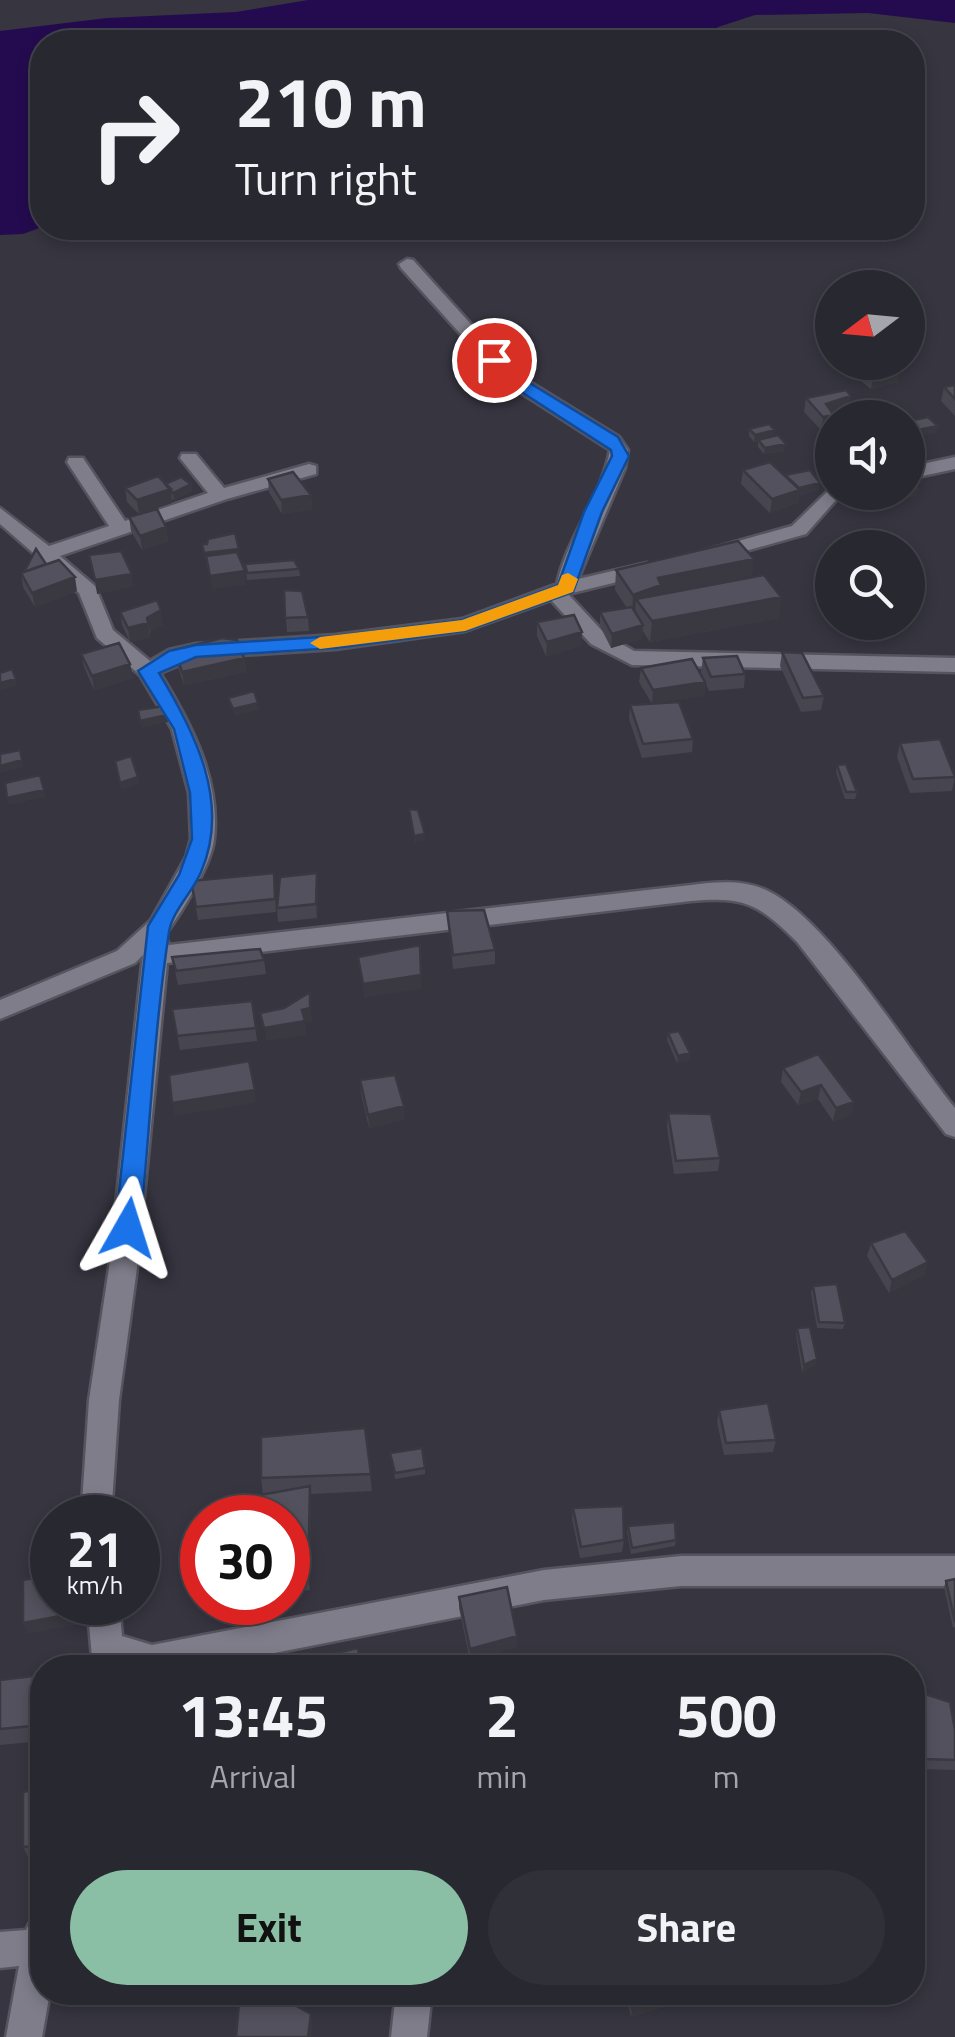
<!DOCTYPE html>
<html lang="en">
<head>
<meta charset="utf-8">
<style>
	body { margin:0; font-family:"Titillium Web",sans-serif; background:#303038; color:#f1f3f6; height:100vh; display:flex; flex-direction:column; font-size:38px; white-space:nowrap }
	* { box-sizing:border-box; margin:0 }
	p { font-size:32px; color:#a5a6ab }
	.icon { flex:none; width:55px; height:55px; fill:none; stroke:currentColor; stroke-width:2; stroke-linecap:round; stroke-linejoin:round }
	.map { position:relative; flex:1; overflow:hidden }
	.details { position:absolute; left:30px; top:1655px; width:895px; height:350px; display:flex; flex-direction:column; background:#282830; border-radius:40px; box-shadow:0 5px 15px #0003,0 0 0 2px #44444c }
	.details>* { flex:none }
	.guide { position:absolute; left:30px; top:30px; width:895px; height:210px; border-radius:40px; box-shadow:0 5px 15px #0003,0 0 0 2px #44444c; background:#282830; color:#f1f3f6; overflow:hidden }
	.needle { width:65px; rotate:254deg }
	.buttons { position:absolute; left:815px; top:270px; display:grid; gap:20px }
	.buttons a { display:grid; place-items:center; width:110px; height:110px; border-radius:50%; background:#282830; box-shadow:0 5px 15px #0003,0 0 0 2px #44444c; font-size:50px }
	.speed { position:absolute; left:30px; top:1495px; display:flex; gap:20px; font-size:50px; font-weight:700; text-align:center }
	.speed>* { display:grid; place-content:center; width:130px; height:130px; border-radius:50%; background:#282830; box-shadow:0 5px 15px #0003,0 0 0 2px #44444c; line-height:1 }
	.speed small { font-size:25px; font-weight:400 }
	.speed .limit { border:15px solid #d22; background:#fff; color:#111 }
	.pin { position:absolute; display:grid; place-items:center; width:85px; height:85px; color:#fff; margin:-42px; border:5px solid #fff; border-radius:50%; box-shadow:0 2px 10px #0007 }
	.me { position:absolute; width:110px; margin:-55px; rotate:6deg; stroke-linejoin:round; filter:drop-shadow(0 0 8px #0008) }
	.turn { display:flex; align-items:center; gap:35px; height:210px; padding:0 40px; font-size:45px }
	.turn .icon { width:130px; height:130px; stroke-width:2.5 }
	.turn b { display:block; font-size:70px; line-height:85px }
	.eta { display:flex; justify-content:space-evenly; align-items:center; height:170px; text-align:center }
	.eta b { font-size:60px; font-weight:700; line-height:70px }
	.cta { display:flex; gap:20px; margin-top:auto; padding:20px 40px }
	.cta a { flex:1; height:115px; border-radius:60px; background:#8abfa5; color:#111; font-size:40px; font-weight:700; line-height:115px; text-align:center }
	.cta a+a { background:#303038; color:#f1f3f6 }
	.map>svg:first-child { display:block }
</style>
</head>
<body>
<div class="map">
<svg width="955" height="2037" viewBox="0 0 955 2037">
	<rect width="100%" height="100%" fill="#363540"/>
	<path fill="#240b4f" d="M308,0H955V23L868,13L755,15L718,27L700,42H42V227L23,234L0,235V31L107,18L236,12Z"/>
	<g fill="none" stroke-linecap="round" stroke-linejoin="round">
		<g stroke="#56545e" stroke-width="5">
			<path id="minor" d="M407,259L413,260L515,373L619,437L628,450L625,468L578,579L647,563L657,569L654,573L568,594L606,635L634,651L955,658V672L632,665L591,644L551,600L465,631L335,649L196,658L160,673C190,722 221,779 214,839C212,864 180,915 165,935L169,945L691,885C716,882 744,879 768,891C830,921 909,1052 955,1108V1137L946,1134L797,942C759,904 745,896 691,901L167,963L137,1268L119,1400L111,1518H81L89,1400L109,1268L143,955L135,963L0,1019V1000L117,951L151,920L186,857L191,839L189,793L172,729L140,675L97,638L79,593L0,524V508L49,546L109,526L67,462L69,458H83L125,521L208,493L180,458L182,454H196L224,488L309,464L316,466V474L227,499L60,556L95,586L113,630L150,661L169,650L196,644L335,635L462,619L557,584C567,537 601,498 610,450L503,381L401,268L399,264Z
				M955,457V469L908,479V467Z
				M832,487V492H843L806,534L710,561L700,555L703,551L792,526Z
				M681,1556H955V1586H681L544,1600L198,1668H93L87,1602H119L122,1636L152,1645L544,1570Z
				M42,1916V1992H50L42,2037H6L19,1966L0,1968V1932L26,1930L30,1922Z
				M396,1992H432L427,2037H391Z"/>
		</g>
		<use href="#minor" fill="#7f7d8a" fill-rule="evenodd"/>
	</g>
	<path fill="#474650" d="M854,362H892L898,382L871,389L852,374Z
		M955,385V416L941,401L944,387Z
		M806,398L848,410L834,414L832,428L821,430L804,412Z
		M749,429L774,436L785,451L764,454L758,447V441L754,442L749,436Z
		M832,453V474L827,475L816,463L817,456Z
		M743,470L785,475L819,490L799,495L798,503L770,513L741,484Z
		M268,479L311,495L312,509L282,514L269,492Z
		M165,484H191L192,491L174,500L172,499V503L139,514L127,502L125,488Z
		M129,517L166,527L168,541L142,550L131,531Z
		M46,564L77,591L35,607L23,587L21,573Z
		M245,564L299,569L300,576L247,580Z
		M616,570L752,577L781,597L778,618L650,642L642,630V639L611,648L600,626V612L627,608L615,590Z
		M284,590L308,617L309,631L287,632Z
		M120,612L163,624L150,632V637L130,642L122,625Z
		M537,622L582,632L581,646L546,656L537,636Z
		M175,650L244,658L246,672L184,685L177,664Z
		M782,652L824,696L821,710L801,712L780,666Z
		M81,654L130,664L133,678L94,690L84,667Z
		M703,658L745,674L744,688L709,691L701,672Z
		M641,668L705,682L704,696L656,703L693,739L692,752L642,758L629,719L630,705L652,704L639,682Z
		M900,743L955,776L952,791L910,793L897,757Z
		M837,765L857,792L855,799H845L836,772Z
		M274,873L276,912L198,920L191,881Z
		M318,887L317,918L278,922L277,908Z
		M447,911L495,950V964L453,969Z
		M172,957L264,960L266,974L178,985Z
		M252,1001L257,1041L180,1050L172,1009Z
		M668,1033L690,1053L689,1060L677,1063L667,1040Z
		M783,1068L854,1102L851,1115L833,1121L818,1099L798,1105L781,1082Z
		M360,1080L405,1119L369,1128L361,1094Z
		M668,1113L720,1158L718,1171L674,1174L667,1127Z
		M871,1243L928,1262L924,1275L889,1293L867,1256Z
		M813,1286L845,1323L843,1329L817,1328L811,1293Z
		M797,1328L817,1359L815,1365L802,1372L796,1334Z
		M719,1410L776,1440L773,1452L724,1455L717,1422Z
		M365,1428L372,1491L311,1494L310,1590L288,1592V1518L263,1495L261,1478Z
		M390,1453L425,1468V1474L395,1479Z
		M573,1508L624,1540L622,1552L580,1558L572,1519Z
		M628,1526L676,1540L675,1546L631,1554L627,1532Z
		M955,1579V1627L953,1628L944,1587L946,1581Z
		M459,1597L517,1647L470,1660L459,1608Z
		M42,1675V1741L0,1745V1680Z
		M922,1693L955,1730V1770L920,1769L917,1704Z
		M42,1788V1855L28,1857L23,1847Z
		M625,1992H709L631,2017Z"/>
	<path fill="#3a3941" d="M900,369L898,382L871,389L873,376Z
		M851,396L848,410L831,415H834L832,418V428L821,430L826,404Z
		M938,426L937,433L908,439V432Z
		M775,430L774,437L754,442L755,435Z
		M786,444L785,451L764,454L765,448Z
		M820,483L819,490L799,495L798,503L770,513L772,499L796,489Z
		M191,484L192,491L174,500L173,493Z
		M171,489L172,503L139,514L137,500Z
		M918,489L916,496L908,498L909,491Z
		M311,495L312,509L282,514L281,500Z
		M166,527L168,541L142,550L140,536Z
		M239,549L241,562L206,556L207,567H206L204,553Z
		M754,559L752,579L636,599L635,614L632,615L633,595L658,578Z
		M245,571L246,585L212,589L210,576Z
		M132,574L134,587L97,594L95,580Z
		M75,577L77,591L35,607L32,593Z
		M781,597L778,618L650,642L652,621Z
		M161,610L163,624L150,632L147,618Z
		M148,623L150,637L130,642L128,628Z
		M643,625L642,639L611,648L612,634Z
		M582,632L581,646L546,656L547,642Z
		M244,658L246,672L184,685L182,672Z
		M130,664L133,678L94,690L92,676Z
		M16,679L17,686L0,690V683Z
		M705,682L704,696L652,704L653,690Z
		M258,703L259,710L234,716L233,709Z
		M167,715L168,722L141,728L140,721Z
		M22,760L24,767L0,773V766Z
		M138,777L139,784L121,790L120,783Z
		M44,790L46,797L8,805L7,798Z
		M425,834V841L414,843V836Z
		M317,873L318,887L317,918L316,904Z
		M421,975V989L364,998L363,984Z
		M310,992L312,1022L305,1023L307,1035L266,1041L264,1028L302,1010Z
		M690,1053L689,1060L677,1063L678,1056Z
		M821,1085L818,1099L798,1105L801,1092Z
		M255,1090L256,1103L175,1116L172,1103Z
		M854,1102L851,1115L833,1121L836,1108Z
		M404,1106L405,1119L369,1128L368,1115Z
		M928,1262L924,1275L889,1293L892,1280Z
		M817,1359L815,1365L802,1372L804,1365Z
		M310,1486L311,1498L310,1590L308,1579Z
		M86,1602H89L91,1622L27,1634L23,1623Z
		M517,1636V1647L470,1660V1649Z
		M684,1992H709L631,2017L632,2009Z
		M311,2014L313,2023L311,2037H308Z"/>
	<path fill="#53515d" stroke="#3a3941" stroke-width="2.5" d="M856,362H892L900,369L873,376Z
		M955,385V399L944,387Z
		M846,390L851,396L826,404L834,415L823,417L806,398Z
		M885,407L896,418H858L853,411Z
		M928,417L938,426L908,432V421Z
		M769,424L775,430L755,435L749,429Z
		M778,435L786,444L765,448L758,440Z
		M832,453V467L828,468L817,456Z
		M770,462L800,490L772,499L743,470Z
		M810,470L820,483L799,488L785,475Z
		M293,472L311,495L281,500L268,479Z
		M158,476L171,489L137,500L125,488Z
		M181,477L191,484L173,493L165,484Z
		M908,479L918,489L909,491L908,489Z
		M157,509L166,527L140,536L129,517Z
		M235,533L239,549L204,553L202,544H207L208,539Z
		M738,541L754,559L658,578L661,585L633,595L616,570Z
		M36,549L46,564L24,572Z
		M121,551L132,574L95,580L89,555Z
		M237,552L245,571L210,576L206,556Z
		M59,560L75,577L32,593L21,573Z
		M294,560L299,569L247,573L245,564Z
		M764,575L781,597L652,621L636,599Z
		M284,590L302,591L308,617L285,618Z
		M157,600L161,610L147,618L148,623L128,628L120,612Z
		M632,607L643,625L612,634L600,612Z
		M574,615L582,632L547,642L537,622Z
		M222,638L237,640L244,658L182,672L175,650Z
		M119,643L130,664L92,676L81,654Z
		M782,652L802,653L824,696L803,698Z
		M737,656L745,674L711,677L703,658Z
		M692,659L705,682L653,690L641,668Z
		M12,669L16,679L0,683V673Z
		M254,691L258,703L233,709L228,698Z
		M679,702L693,739L643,744L630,705Z
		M164,706L167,715L140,721L138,710Z
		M940,739L955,777L913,779L900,743Z
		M20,750L22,760L0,766V754Z
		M131,756L138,777L120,783L115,761Z
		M846,764L857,792H846L837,765Z
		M40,775L44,790L7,798L5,783Z
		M409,809L418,810L425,834L414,836Z
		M274,873L275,899L196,907L191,881Z
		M317,873L316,904L277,908L280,877Z
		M484,910L495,950L453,955L447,911Z
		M420,945L421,975L363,984L358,957Z
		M260,949L264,960L176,971L172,957Z
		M310,992V1008L302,1010L305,1021L264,1028L260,1013L284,1008Z
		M252,1001L256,1028L177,1036L172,1009Z
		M679,1031L690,1053L678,1056L668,1033Z
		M818,1054L854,1102L836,1108L821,1085L801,1092L783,1068Z
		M249,1061L255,1090L172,1103L169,1075Z
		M395,1075L404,1106L368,1115L360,1080Z
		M668,1113L711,1114L720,1158L676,1161Z
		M905,1231L928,1262L892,1280L871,1243Z
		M837,1284L845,1323L819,1322L813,1286Z
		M810,1327L817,1359L804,1365L797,1328Z
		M768,1403L776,1440L726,1443L719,1410Z
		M365,1428L371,1474L261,1478V1437Z
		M422,1448L425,1468L395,1473L390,1453Z
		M310,1486L308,1579L288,1580V1518H259L260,1495Z
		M623,1506L624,1540L581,1547L573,1508Z
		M675,1522L676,1540L632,1548L628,1526Z
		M52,1575V1602H86L87,1611L23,1623V1580Z
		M955,1579V1622L946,1581Z
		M507,1587L517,1636L470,1649L459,1597Z
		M358,1648L361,1668H310V1659Z
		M42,1675V1725L0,1729V1680Z
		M922,1693L950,1702L955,1730V1760L924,1759Z
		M42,1788V1845L23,1847V1792Z
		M240,1992H297L295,2005L311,2014L308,2037H236Z
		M629,1992H684L632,2009Z"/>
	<path fill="#1a73e8" stroke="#114b97" stroke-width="2.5" d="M488,357H499L515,374L618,437L629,456L602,512L573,592L465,631L335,648L196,657L159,673C195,732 231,803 201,872C193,892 172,911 169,932C154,1030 150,1130 140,1228L136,1236H119L115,1228L148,926L179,875L192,839L190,793L174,729L138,671L169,651L196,645L335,636L462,620L558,585L584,512L612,456L611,450L503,380L486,360Z"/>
	<path fill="#f59e0b" d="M568,573L578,579L573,592L465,631L320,649L310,643L320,637L462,620L558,585L562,575Z"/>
</svg>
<div class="buttons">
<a><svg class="needle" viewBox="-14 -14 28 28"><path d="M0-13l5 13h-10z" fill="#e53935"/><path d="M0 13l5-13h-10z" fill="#a5a6ab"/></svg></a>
<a><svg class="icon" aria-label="sound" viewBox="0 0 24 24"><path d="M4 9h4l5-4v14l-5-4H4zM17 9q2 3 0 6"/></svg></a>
<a><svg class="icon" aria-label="search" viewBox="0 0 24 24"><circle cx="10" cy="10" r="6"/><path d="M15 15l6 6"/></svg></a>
</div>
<div class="speed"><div>21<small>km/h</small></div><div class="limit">30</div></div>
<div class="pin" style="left:494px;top:360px;background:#d93025"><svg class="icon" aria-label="arrive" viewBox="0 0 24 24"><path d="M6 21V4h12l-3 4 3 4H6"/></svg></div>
<svg class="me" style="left:128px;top:1228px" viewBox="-20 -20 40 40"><path d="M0-17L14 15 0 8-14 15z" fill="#1a73e8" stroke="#fff" stroke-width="4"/></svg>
<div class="guide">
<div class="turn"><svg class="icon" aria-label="right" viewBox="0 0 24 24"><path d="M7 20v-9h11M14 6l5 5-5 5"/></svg><div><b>210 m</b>Turn right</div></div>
</div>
<section class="details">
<div class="eta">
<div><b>13:45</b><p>Arrival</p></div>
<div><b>2</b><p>min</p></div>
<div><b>500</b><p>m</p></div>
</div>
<div class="cta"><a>Exit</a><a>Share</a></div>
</section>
</div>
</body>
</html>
